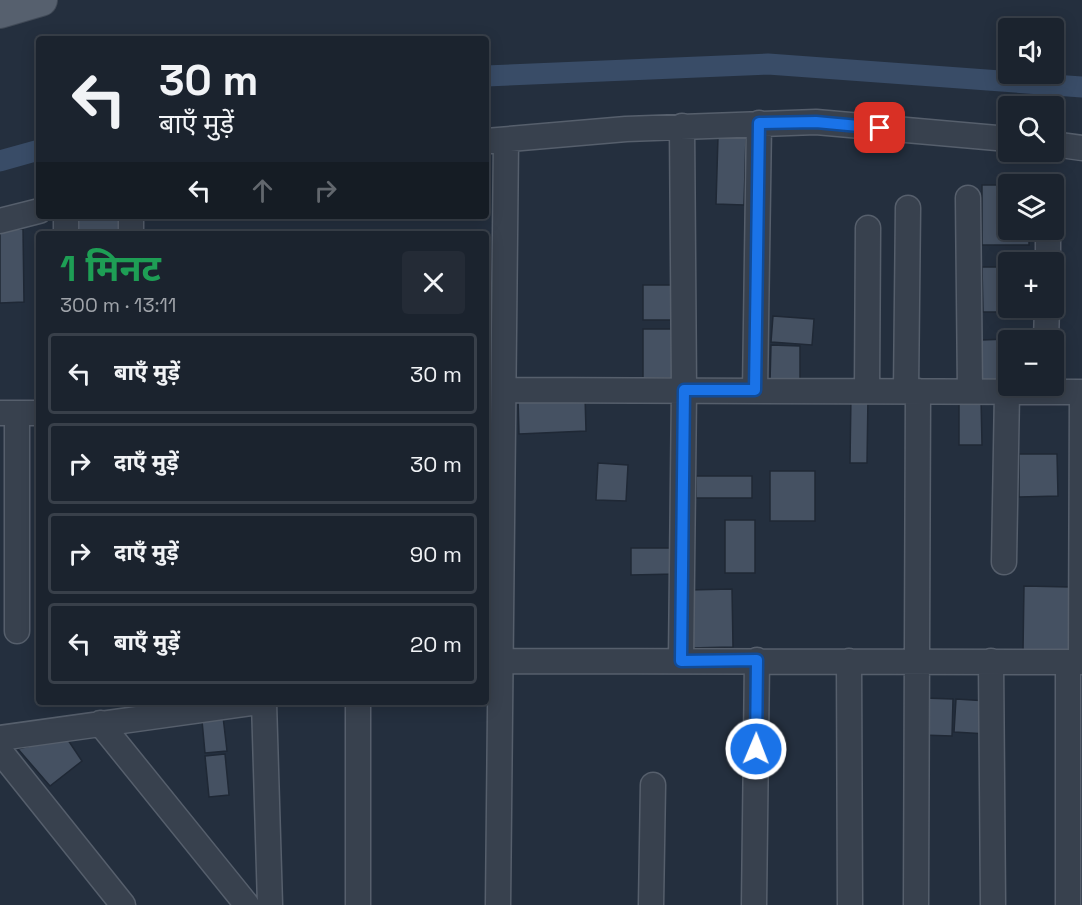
<!DOCTYPE html>
<html lang="hi">
<head>
<meta charset="utf-8">
<style>
	body { margin:0; font-family:"Space Grotesk","Noto Sans Devanagari",sans-serif; background:#242b36; color:#f1f3f6; height:100vh; display:flex; flex-direction:column; font-size:22px; white-space:nowrap }
	* { box-sizing:border-box; margin:0 }
	p { font-size:20px; color:#a0a4aa }
	.icon { flex:none; width:33px; height:33px; fill:none; stroke:currentColor; stroke-width:2; stroke-linecap:round; stroke-linejoin:round }
	.map { position:relative; flex:1; overflow:hidden }
	.side { position:absolute; left:36px; top:231px; width:453px; height:474px; display:flex; flex-direction:column; background:#1b232e; border-radius:6px; box-shadow:0 3px 15px #0003,0 0 0 2px #39404a }
	.side>* { flex:none }
	.hud { position:absolute; left:36px; top:36px; width:453px; height:183px; border-radius:6px; box-shadow:0 3px 15px #0003,0 0 0 2px #39404a; background:#1b232e; color:#f1f3f6; overflow:hidden }
	.fabs { position:absolute; left:998px; top:18px; display:grid; gap:12px }
	.fabs a { display:grid; place-items:center; width:66px; height:66px; border-radius:6px; background:#1b232e; box-shadow:0 3px 15px #0003,0 0 0 2px #39404a; font-size:30px }
	.pin { position:absolute; display:grid; place-items:center; width:51px; height:51px; color:#fff; margin:-26px; border-radius:12px; box-shadow:0 3px 9px #0006 }
	.me { position:absolute; width:66px; margin:-33px; rotate:1deg; stroke-linejoin:round; filter:drop-shadow(0 0 4px #0008) }
	.turn { display:flex; align-items:center; gap:21px; height:126px; padding:0 24px; font-size:27px }
	.turn .icon { width:78px; height:78px; stroke-width:2.5 }
	.turn b { display:block; font-size:42px; line-height:51px }
	.lanes { display:flex; align-items:center; height:57px; padding:0 24px; background:#0003; justify-content:center; gap:30px; direction:ltr }
	.lanes .off { opacity:.35 }
	.round { display:grid; place-items:center; flex:none; width:63px; height:63px; border-radius:6px; background:#242b36 }
	.overview { display:flex; align-items:center; justify-content:space-between; height:102px; padding:0 24px }
	h1 { font-size:36px; font-weight:700; line-height:45px; color:#1e9e55 }
	ul { padding:0; list-style:none }
	li { display:flex; align-items:center; gap:18px; height:81px; margin:0 12px 9px; padding:0 12px; border:3px solid #39404a; border-radius:6px }
	li div { flex:1 }
	li b { display:block; font-size:22px }
	li em { font-style:normal }
	.map>svg:first-child { display:block }
</style>
</head>
<body>
<div class="map">
<svg width="1082" height="905" viewBox="0 0 1082 905">
	<rect width="100%" height="100%" fill="#242f3e"/>
	<g fill="none" stroke-linecap="round" stroke-linejoin="round">
		<path stroke="#394c67" stroke-width="21" d="M486,76L768,64L1082,87
			M0,161L39,150"/>
	</g>
	<path fill="#455162" stroke="#1f2835" stroke-width="1.5" d="M718,137H746L744,205L716,204Z
		M982,185H1008V230H1029V245H982Z
		M69,216H120V234H69Z
		M0,229H23L24,302L0,303Z
		M982,267H1008V308H1029V312H983Z
		M643,285H679V320H643Z
		M773,316L814,319L812,345L771,342Z
		M643,329H679V378H643Z
		M1009,339L1008,386L981,387V340Z
		M771,345L800,346V383L770,382Z
		M486,373H492L493,411L486,412Z
		M851,394L868,395L867,463H850Z
		M585,396L586,431L519,434L518,398Z
		M959,398H981L982,445H959Z
		M1019,454H1057L1058,496L1019,497Z
		M598,463L628,465L626,501L596,500Z
		M770,471H815V521H770Z
		M696,476H752V498H696Z
		M725,520H755V573H725Z
		M631,548H675V574L631,575Z
		M1024,586L1070,587L1069,652H1023Z
		M732,589L733,647L689,648L688,590Z
		M923,698L953,699L952,736L922,735Z
		M956,699L988,701L987,734L954,732Z
		M133,702H153L154,709L135,713Z
		M222,708L227,751L205,753L201,710Z
		M66,737L82,761L50,786L18,749Z
		M225,754L229,795L209,797L205,756Z"/>
	<g fill="none" stroke-linecap="round" stroke-linejoin="round">
		<g stroke="#565f6c" stroke-width="27">
			<path id="minor" d="M486,141L626,129L816,122L1008,139
				M1053,144L1082,148
				M968,198L970,391
				M131,216V234
				M0,221L39,211
				M66,234V216
				M1048,262V230
				M1046,340L1047,308
				M505,390L1082,392L1081,662
				M755,391L759,123
				M867,391L868,228
				M906,391L908,208
				M0,413H39
				M17,413V631
				M1004,562L1007,392
				M681,661L684,390L682,126
				M849,661L850,905
				M991,661L993,905
				M486,664L501,661L1082,662
				M264,702L270,905
				M100,723L247,905
				M0,738L259,702
				M0,751L123,905
				M358,905V702
				M498,905L506,140
				M651,905L653,785
				M754,905L757,660
				M916,905L918,391
				M1068,905V662"/>
		</g>
		<g stroke="#414a57" stroke-width="34">
			<path id="major" d="M0,12L41,0"/>
		</g>
		<use href="#minor" stroke="#38414e" stroke-width="24"/>
		<use href="#major" stroke="#56606e" stroke-width="32"/>
	</g>
	<g fill="none" stroke-linecap="round" stroke-linejoin="round">
		<g stroke="#114b97" stroke-width="15">
			<path id="route" d="M756,749L757,660L681,661L684,390H755L759,123L816,122L880,128"/>
		</g>
		<use href="#route" stroke="#1a73e8" stroke-width="10"/>
	</g>
</svg>
<div class="fabs">
<a><svg class="icon" aria-label="sound" viewBox="0 0 24 24"><path d="M4 9h4l5-4v14l-5-4H4zM17 9q2 3 0 6"/></svg></a>
<a><svg class="icon" aria-label="search" viewBox="0 0 24 24"><circle cx="10" cy="10" r="6"/><path d="M15 15l6 6"/></svg></a>
<a><svg class="icon" aria-label="layers" viewBox="0 0 24 24"><path d="M12 4l9 5-9 5-9-5zM3 14l9 5 9-5"/></svg></a>
<a>+</a>
<a>−</a>
</div>
<div class="pin" style="left:880px;top:128px;background:#d93025"><svg class="icon" aria-label="arrive" viewBox="0 0 24 24"><path d="M6 21V4h12l-3 4 3 4H6"/></svg></div>
<svg class="me" style="left:756px;top:749px" viewBox="-20 -20 40 40"><circle r="17" fill="#1a73e8" stroke="#fff" stroke-width="3"/><path d="M0-11L8 9 0 5-8 9z" fill="#fff"/></svg>
<div class="hud">
<div class="turn"><svg class="icon" aria-label="left" viewBox="0 0 24 24"><path d="M17 20v-9H6M10 6l-5 5 5 5"/></svg><div><b>30 m</b>बाएँ मुड़ें</div></div>
<div class="lanes"><svg class="icon" aria-label="left" viewBox="0 0 24 24"><path d="M17 20v-9H6M10 6l-5 5 5 5"/></svg><svg class="icon off" aria-label="ahead" viewBox="0 0 24 24"><path d="M12 20V5M6 11l6-6 6 6"/></svg><svg class="icon off" aria-label="right" viewBox="0 0 24 24"><path d="M7 20v-9h11M14 6l5 5-5 5"/></svg></div>
</div>
<section class="side">
<div class="overview"><div><h1>1 मिनट</h1><p>300 m · 13:11</p></div><a class="round"><svg class="icon" aria-label="close" viewBox="0 0 24 24"><path d="M6 6l12 12M18 6L6 18"/></svg></a></div>
<ul>
<li><svg class="icon" aria-label="left" viewBox="0 0 24 24"><path d="M17 20v-9H6M10 6l-5 5 5 5"/></svg><div><b>बाएँ मुड़ें</b></div><em>30 m</em></li>
<li><svg class="icon" aria-label="right" viewBox="0 0 24 24"><path d="M7 20v-9h11M14 6l5 5-5 5"/></svg><div><b>दाएँ मुड़ें</b></div><em>30 m</em></li>
<li><svg class="icon" aria-label="right" viewBox="0 0 24 24"><path d="M7 20v-9h11M14 6l5 5-5 5"/></svg><div><b>दाएँ मुड़ें</b></div><em>90 m</em></li>
<li><svg class="icon" aria-label="left" viewBox="0 0 24 24"><path d="M17 20v-9H6M10 6l-5 5 5 5"/></svg><div><b>बाएँ मुड़ें</b></div><em>20 m</em></li>
</ul>
</section>
</div>
</body>
</html>
